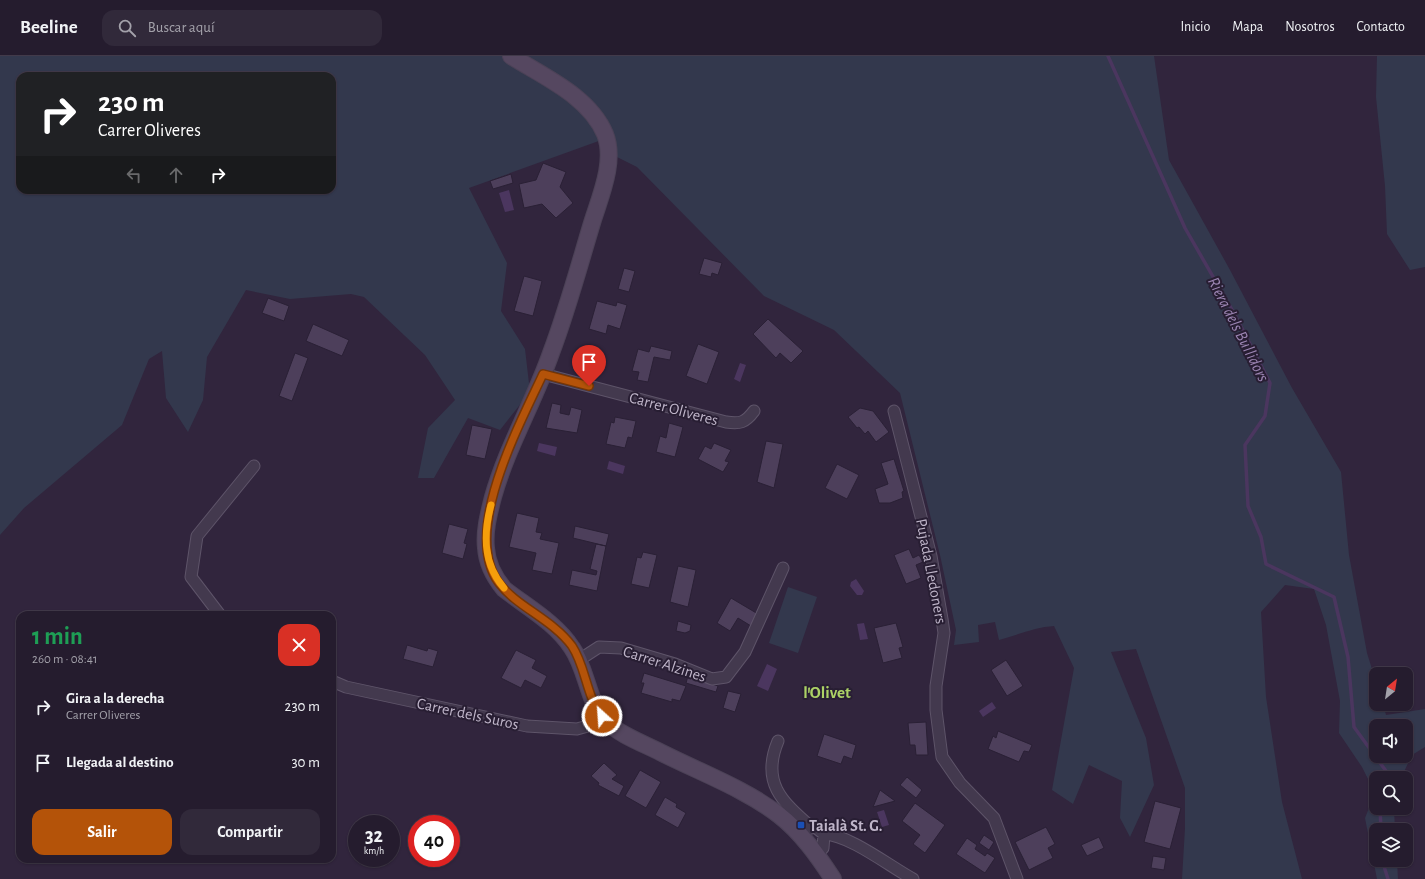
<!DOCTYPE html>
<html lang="es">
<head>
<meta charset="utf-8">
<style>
	body { margin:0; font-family:"Alegreya Sans",sans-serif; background:#31293a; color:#f1f3f6; height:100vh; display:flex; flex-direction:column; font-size:15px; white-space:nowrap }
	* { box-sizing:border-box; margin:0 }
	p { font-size:13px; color:#a3a1aa }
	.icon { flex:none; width:22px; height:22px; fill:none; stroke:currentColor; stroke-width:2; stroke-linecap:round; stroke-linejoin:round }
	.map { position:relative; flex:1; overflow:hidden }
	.sheet { position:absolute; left:16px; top:555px; width:320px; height:252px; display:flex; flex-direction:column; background:#251c2e; border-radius:12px; box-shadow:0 1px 3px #0004,0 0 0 1px #423a4a }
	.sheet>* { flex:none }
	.guide { position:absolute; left:16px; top:16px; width:320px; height:122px; border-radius:12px; box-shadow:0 1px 3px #0004,0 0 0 1px #423a4a; background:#202124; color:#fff; overflow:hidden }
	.needle { width:26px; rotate:30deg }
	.controls { position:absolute; left:1369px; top:611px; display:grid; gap:8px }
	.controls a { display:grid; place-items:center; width:44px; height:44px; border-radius:8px; background:#251c2e; box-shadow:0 1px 3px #0004,0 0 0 1px #423a4a; font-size:20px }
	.speed { position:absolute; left:348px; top:759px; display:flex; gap:8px; font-size:20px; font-weight:700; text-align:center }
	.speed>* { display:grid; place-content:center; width:52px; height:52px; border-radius:50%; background:#251c2e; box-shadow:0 1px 3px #0004,0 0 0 1px #423a4a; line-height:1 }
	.speed small { font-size:10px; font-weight:400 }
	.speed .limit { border:6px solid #d22; background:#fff; color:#111 }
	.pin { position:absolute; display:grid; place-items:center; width:34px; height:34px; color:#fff; margin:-41px -17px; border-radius:50% 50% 50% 0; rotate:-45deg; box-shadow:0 0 4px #0007 }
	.pin .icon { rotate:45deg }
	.me { position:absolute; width:44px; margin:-22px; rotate:334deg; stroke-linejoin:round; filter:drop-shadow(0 0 3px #0008) }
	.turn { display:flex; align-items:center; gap:14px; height:84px; padding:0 16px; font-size:18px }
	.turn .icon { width:52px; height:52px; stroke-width:2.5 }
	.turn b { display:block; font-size:28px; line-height:34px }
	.lanes { display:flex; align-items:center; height:38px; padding:0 16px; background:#0003; justify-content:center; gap:20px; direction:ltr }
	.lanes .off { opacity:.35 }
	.round { display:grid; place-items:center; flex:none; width:42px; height:42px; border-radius:12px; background:#31293a }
	.head { display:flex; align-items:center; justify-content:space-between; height:68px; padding:0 16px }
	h1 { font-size:24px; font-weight:600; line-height:30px; color:#1e9e55 }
	.primary-button { display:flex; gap:8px; margin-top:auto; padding:8px 16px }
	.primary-button a { flex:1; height:46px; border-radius:12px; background:#b45309; color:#fff; font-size:16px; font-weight:600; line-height:46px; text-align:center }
	.primary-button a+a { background:#31293a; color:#f1f3f6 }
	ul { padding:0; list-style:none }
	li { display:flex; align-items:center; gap:12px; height:56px; padding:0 16px }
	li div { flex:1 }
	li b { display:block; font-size:15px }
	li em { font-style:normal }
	header { display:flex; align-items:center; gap:24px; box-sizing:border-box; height:56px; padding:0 20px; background:#251c2e; border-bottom:1px solid #423a4a }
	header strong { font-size:19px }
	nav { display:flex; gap:22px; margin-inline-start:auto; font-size:14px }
	.search { width:280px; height:36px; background:#31293a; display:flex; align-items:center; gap:10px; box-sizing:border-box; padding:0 14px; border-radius:12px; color:#a3a1aa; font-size:15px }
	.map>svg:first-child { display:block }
</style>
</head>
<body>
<header>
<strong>Beeline</strong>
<div class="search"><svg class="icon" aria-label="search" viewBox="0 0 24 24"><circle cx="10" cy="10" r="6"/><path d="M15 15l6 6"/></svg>Buscar aquí</div>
<nav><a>Inicio</a><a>Mapa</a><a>Nosotros</a><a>Contacto</a></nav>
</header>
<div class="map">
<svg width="1425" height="823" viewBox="0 0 1425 823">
	<rect width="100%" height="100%" fill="#31253d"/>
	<path fill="#33384d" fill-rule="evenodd" d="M0,0H1154L1169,104L1230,214L1292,332L1341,416L1349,499L1367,597L1376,626V648H1383L1386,659L1425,653V691L1412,699L1401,722H1376V752H1394L1395,774H1376V804H1397L1398,823H1377L1365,762L1375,737L1362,711L1339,677L1340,645L1326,569L1314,533L1285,529L1261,556L1266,641L1282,746L1302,823H1182L1185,772V732L1136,593L1111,596L1146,682L1154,729L1130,781L1120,762L1122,725L1089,709L1073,748L1052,734L1074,612L1054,570C1036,571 1017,579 999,584L995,566L978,569L979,586L954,589L956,574L940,499L900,337L834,274L764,240L637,111L615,100L607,82L469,132L507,207L501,255L525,293L530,336L500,374L468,362L434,422H418L428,372L455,344L425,299L364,241L351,238L290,243L246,234L207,301L203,344L188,376L166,342L162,295L149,303L122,369L24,452L0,479ZM20,20H332V134H20ZM1376,670H1406V700H1376Z
		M1377,0H1425V211L1410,214L1387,178L1385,130L1376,41Z
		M788,531L817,541L798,597L769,587Z"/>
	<path fill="#4b365f" d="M509,134L514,154L505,156L499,137Z
		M740,307L746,309L740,326L734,323Z
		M539,387L557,391L555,400L537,395Z
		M609,405L625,410L623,418L607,413Z
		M856,523L864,535L862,539H857L850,530L851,526Z
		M864,567L868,583L860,584L857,568Z
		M767,608L777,613L768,635L757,630Z
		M992,646L996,652L983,661L979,655Z
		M884,754L889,769L882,771L877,756Z"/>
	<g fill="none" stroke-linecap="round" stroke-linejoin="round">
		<path stroke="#4b365f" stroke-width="3.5" d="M1108,0L1185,172L1235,259L1270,327L1265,360L1245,389L1248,450L1261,481L1266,508L1334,541L1348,601L1354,671L1386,715L1385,722
			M1380,752L1381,774
			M1382,804L1388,823"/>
	</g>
	<path fill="#4d3f5b" stroke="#2a2035" d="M543,107L566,116L560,131L573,147L556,162L542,148L524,152L519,128L536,124Z
		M511,118L513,127L493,133L490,125Z
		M704,202L722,207L718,219L712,217L711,221L699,218Z
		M624,212L635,215L629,236L618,233Z
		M524,220L542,225L533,260L514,255Z
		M268,242L289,250L284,265L262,257Z
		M597,245L616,250L617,246L627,249L620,273L608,269L606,278L589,273Z
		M768,263L803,295L791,307L780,297L776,302L753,278Z
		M313,268L349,284L342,300L306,285Z
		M698,288L719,296L707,328L686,320Z
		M651,290L672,295L670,304L654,301L648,326L637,324L639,316L632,315L638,293L649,296Z
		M295,297L308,302L292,345L279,340Z
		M552,347L561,349L560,357L569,359L571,351L582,354L577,377L546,372Z
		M860,352L873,355L889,376L876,386L868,375L865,378L859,371L857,372L848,361Z
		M615,361L636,365L632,382L628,381L625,392L606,388L611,366L614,367Z
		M669,367L683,371L675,401L656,396L660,380L666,382Z
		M472,369L492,373L485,403L466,399Z
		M766,385L783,388L774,432L757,426Z
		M714,387L731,394L725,405L729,406L723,416L698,403L705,390L711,393Z
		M894,403L904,435L902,436L903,442L890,447H879L875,433L888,428L881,407Z
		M837,408L859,419L847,443L825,432Z
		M517,457L539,462L536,476L542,477L540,483L559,487L552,518L532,514L536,497L509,491Z
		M449,468L468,473L464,487L467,488L463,503L442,497Z
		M575,470L609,478L606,490L573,482Z
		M596,488L606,490L597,535L569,529L572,514L596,519L597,515L590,513Z
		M909,493L913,502L919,499L923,506L916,509L921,522L906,528L894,499Z
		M643,496L657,499L649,532L631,528L637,501L641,502Z
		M678,510L696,514L688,551L670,546Z
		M731,542L758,558L751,570L738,562L730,575L717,567Z
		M678,565L691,569L690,575L685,577L676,575Z
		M896,567L903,591L899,592L902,602L883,607L874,572Z
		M407,589L427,595L428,592L438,595L433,611L403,603Z
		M516,594L536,604L532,612L547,620L541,632L525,624L521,632L501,622Z
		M1006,604L1023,630L1007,640L991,614Z
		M644,617L686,630L680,645L672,643V646L641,637L644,627H641Z
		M688,620L718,630L716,636L686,627Z
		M728,635L741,638L735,656L723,652Z
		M926,666L928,699H916L915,689H910L908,667Z
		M998,675L1032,689L1029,696L1024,695L1019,706L988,693L993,680L996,682Z
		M824,678L856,689L852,703L844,700L841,708L817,700Z
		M604,707L617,719L612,723L624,730L619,740L598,729L599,727L591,720Z
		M640,714L661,726L646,752L625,740Z
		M907,721L922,734L916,742L900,729Z
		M880,734L895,745L873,751Z
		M665,741L677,748L676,751L686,757L678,772L655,759Z
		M1155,745L1181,752L1170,793L1144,786Z
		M915,747L945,769L925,797L913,788L920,779L902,765Z
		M1046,771L1055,788L1048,792L1053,802L1029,814L1015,786Z
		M984,779L994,786L989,794L979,787Z
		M1099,781L1104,792L1087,800L1081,789Z
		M967,782L977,789L975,793L985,800L987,797L995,802L985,817L956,798Z
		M1153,800L1166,802L1164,814L1151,812Z"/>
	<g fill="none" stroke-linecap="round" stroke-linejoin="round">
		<g stroke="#5e5469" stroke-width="13">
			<path id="street" d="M543,318L726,366C740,368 745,367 754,355
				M894,355L931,500L942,563L944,577L936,630V654L942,701L960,727L994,762L1017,823
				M220,559L191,521L197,480L254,410
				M579,604L599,591L621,592L675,608L712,623L726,621L745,596L783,512
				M332,625L346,631L527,670L577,673L606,665
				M778,685C761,726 781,745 811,771
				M804,774L815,771L824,778L823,792L817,799
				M824,778C850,779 889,810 913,823"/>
		</g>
		<g stroke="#4c4257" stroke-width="18">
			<path id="secondary" d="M511,0C544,21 589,40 605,78C616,105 600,141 592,167C579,210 567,255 551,297C534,346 507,391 493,441C489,457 484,475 486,492C487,507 494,521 504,533C527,551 556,567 572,592C587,613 588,648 606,665C621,680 645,688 664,698C702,717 745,733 779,759C801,776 818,800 833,823"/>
		</g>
		<use href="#street" stroke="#43394e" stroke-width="11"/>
		<use href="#secondary" stroke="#554760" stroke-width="16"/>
	</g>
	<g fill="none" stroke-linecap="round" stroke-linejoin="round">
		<g stroke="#753606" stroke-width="10">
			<path id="route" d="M589,330L543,318C520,368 461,476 499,527C517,551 552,563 572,590C586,611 586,640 602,660"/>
		</g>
		<use href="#route" stroke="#b45309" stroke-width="7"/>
		<path stroke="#f59e0b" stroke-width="7" d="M491,449C483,479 483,508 504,532"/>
	</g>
	<rect fill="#1a4fb4" stroke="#281e33" stroke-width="1.5" x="797" y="765" width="8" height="8" rx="2"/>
	<g text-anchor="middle" stroke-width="4" stroke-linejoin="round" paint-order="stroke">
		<g font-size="16" fill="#bfb5c9" stroke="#281e33">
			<text transform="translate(674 352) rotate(15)" y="6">Carrer Oliveres</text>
			<text transform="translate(932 515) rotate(79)" y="6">Pujada Lledoners</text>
			<text transform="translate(665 607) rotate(18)" y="6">Carrer Alzines</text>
			<text transform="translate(468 657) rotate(12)" y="6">Carrer dels Suros</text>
		</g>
		<g font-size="16" font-weight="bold" fill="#bfb5c9" stroke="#281e33" text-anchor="start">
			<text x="809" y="775">Taialà St. G.</text>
		</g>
		<g font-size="17" font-style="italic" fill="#9c85b3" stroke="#281e33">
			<text transform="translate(1239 273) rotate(63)" y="6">Riera dels Bullidors</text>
		</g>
		<g font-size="17" font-weight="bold" fill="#acd266" stroke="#281e33">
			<text x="827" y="642">l'Olivet</text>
		</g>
	</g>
</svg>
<div class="controls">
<a><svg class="needle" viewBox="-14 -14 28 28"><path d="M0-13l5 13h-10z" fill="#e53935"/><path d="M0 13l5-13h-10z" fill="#a3a1aa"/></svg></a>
<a><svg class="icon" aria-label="sound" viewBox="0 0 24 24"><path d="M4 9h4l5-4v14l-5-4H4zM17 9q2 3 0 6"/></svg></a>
<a><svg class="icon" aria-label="search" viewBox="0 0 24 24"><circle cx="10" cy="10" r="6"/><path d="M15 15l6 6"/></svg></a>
<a><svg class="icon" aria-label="layers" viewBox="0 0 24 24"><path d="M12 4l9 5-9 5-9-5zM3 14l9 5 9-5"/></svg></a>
</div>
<div class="speed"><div>32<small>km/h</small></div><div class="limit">40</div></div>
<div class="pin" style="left:589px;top:330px;background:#d93025"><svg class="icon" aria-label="arrive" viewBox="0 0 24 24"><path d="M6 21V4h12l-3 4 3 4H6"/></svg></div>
<svg class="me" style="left:602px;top:660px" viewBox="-20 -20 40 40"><circle r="17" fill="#b45309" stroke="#fff" stroke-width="3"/><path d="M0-11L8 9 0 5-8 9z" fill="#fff"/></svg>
<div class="guide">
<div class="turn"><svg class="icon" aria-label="right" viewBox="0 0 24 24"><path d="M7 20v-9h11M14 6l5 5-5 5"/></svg><div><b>230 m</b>Carrer Oliveres</div></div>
<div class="lanes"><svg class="icon off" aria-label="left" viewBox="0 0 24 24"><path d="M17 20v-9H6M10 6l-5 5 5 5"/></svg><svg class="icon off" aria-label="ahead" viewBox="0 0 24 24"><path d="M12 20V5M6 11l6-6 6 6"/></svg><svg class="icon" aria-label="right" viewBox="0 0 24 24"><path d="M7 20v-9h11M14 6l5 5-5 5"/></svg></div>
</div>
<section class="sheet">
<div class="head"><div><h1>1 min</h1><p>260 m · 08:41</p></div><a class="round" style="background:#d93025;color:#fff"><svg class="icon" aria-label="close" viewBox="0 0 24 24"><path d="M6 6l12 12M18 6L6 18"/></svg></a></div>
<ul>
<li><svg class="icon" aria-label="right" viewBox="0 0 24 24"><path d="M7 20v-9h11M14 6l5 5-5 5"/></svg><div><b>Gira a la derecha</b><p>Carrer Oliveres</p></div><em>230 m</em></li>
<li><svg class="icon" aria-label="arrive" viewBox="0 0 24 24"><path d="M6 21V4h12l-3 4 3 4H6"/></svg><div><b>Llegada al destino</b></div><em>30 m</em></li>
</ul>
<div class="primary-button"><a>Salir</a><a>Compartir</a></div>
</section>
</div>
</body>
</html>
